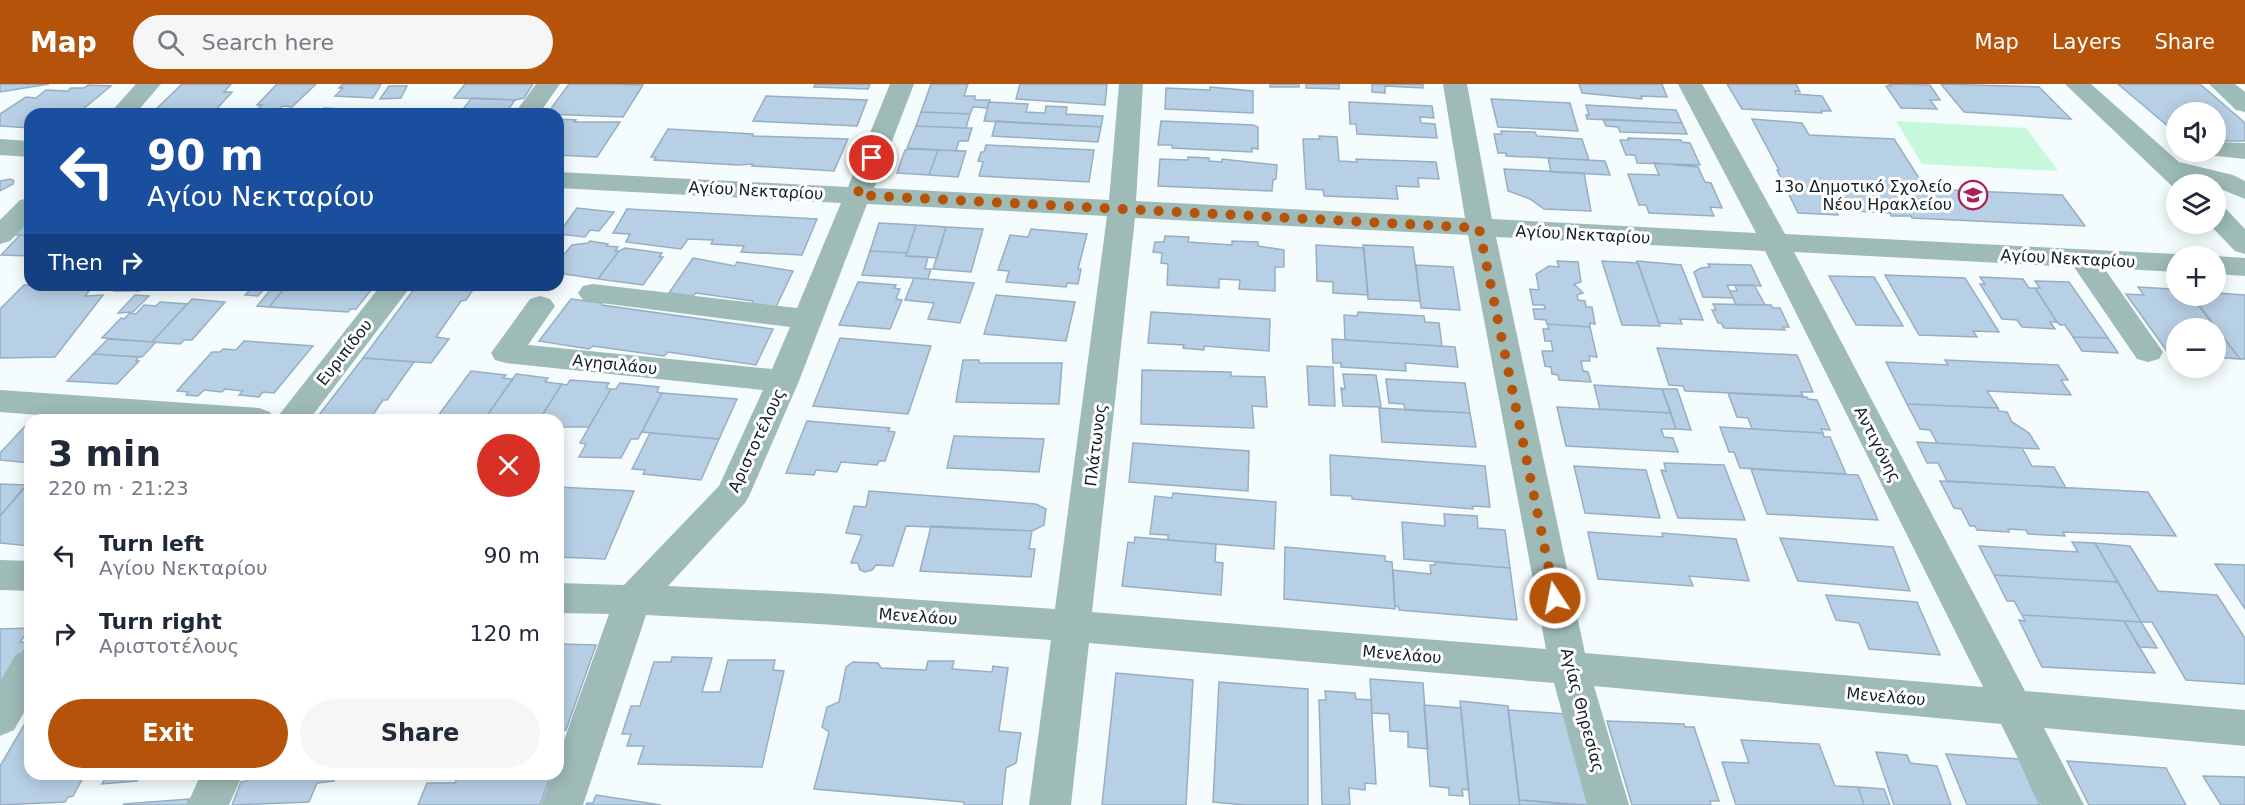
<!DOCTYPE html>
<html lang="en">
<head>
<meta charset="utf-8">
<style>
	body { margin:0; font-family:"DejaVu Sans",sans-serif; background:#f6f6f7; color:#1f2937; height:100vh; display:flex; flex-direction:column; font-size:22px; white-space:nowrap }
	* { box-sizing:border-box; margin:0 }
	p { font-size:20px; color:#747a83 }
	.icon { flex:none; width:33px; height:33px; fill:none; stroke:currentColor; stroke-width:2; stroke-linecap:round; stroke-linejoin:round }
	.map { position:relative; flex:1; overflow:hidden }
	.sheet { position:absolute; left:24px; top:330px; width:540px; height:366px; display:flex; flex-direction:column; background:#fff; border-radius:18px; box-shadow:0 3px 15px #0003 }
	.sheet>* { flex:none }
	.guide { position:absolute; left:24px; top:24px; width:540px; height:183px; border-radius:18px; box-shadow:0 3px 15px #0003; background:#1a4fa0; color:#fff; overflow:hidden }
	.controls { position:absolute; left:2166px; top:18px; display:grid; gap:12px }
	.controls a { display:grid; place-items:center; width:60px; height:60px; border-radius:50%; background:#fff; box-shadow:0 3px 15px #0003; font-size:30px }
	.pin { position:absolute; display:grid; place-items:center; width:51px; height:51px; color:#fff; margin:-26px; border:3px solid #fff; border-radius:50%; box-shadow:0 2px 6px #0007 }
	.me { position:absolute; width:66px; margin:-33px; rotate:349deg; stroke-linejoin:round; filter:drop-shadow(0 0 4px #0008) }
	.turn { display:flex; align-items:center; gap:21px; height:126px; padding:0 24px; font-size:27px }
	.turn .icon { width:78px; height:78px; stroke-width:2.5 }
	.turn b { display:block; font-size:42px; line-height:51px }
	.then { display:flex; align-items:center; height:57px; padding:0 24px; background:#0003; gap:12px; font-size:22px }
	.round { display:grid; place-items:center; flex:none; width:63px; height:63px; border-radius:32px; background:#f6f6f7 }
	.head { display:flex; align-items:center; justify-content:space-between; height:102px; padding:0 24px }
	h1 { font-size:36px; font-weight:800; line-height:45px }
	.action { display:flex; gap:12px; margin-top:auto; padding:12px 24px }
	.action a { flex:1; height:69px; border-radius:36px; background:#b45309; color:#fff; font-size:24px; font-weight:800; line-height:69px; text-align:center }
	.action a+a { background:#f6f6f7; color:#1f2937 }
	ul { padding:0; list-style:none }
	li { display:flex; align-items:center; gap:18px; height:78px; padding:0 24px }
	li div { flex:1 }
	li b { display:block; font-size:22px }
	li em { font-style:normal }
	header { display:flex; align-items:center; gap:36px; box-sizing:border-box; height:84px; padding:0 30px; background:#b45309; color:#fff }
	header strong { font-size:28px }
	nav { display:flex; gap:33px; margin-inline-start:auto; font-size:21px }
	.search { width:420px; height:54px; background:#f6f6f7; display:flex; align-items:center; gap:15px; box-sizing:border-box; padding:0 21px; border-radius:33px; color:#747a83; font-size:22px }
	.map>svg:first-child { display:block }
</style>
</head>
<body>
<header>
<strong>Map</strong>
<div class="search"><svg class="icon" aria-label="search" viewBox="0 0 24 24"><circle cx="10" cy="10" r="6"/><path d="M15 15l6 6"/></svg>Search here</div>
<nav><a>Map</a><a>Layers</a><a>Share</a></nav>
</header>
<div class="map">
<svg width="2245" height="721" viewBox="0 0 2245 721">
	<rect width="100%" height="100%" fill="#f5fcfe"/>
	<path fill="#c5f9d9" d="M1896,37L2026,44L2058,87L1922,80Z"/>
	<path fill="#b8d0e5" stroke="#97aec2" stroke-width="1.5" d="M0,0H49L0,8Z
		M182,0H231L224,8H232L212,30H151Z
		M277,0H316L292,23L283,22L278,26L257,25L262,21H257Z
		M343,0H381L373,14L335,12L343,4H339Z
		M465,0H533L524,14L515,16L454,14Z
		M569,0H610L643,1L623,33L547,30Z
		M815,0H870L868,5L814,3Z
		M931,0H968L964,12H975V16H990L987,24L973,23L970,30L921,28Z
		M1020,0H1107L1105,21L1016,15Z
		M1270,0H1299V3H1270Z
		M1306,0H1339V5L1306,4Z
		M1372,0H1423V4L1385,2V9L1372,8Z
		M1579,0H1662L1667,13L1641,12L1642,15L1582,9Z
		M1727,0H1796L1800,8L1795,7L1796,10L1822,12L1831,27H1821L1822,29L1742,25Z
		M1889,0L1930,1L1940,16H1930L1937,25L1901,24L1886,2H1891Z
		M1941,0L2039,3L2071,35L1964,28Z
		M2118,0H2200L2245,39V57H2216V28H2176V49Z
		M88,1L111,2L77,30H30V44L0,42V30L26,13L36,14L46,6L68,7L71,4H84Z
		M389,2H407L401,14L380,15Z
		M1210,3L1253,7V29L1165,25L1166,4L1210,6Z
		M766,12L867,16L857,42L753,37Z
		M472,14L515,16L508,26H513L510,30H459Z
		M1491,15L1570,19L1578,47L1498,43Z
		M989,18L1028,20L1026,28L1045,29L1046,22L1067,23L1066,30L1103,32L1101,43L984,37Z
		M1349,18L1432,22L1434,34L1420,33L1421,39L1435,40L1437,54L1357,50L1356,40H1350Z
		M1586,21L1676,26L1682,39L1587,35L1586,31H1589Z
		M324,24L365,26L362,30H319Z
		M374,25L409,26L406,30H362L365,26L372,27Z
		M921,28L970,30L966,44L916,42Z
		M558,35L576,36L574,38H620L597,73L558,71Z
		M1603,35L1682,39L1687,50L1620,48L1618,43L1606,42Z
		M1752,35L1802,39L1809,51L1894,55L1926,105L2062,111L2085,142L1912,134L1911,132H1891L1890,129L1836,126L1838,131L1798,129L1777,86H1779Z
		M996,37L1101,43L1098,58L992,52Z
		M1161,37L1253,41L1258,43V65L1252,64V68L1172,64V61H1158Z
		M916,42L966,44H972L968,57H959L956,67L907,64Z
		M668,45L753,50L752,52L848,55L834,87L752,82L753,80L738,81L654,76L656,73H651Z
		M1501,47L1535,48L1537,52L1582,55L1589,76L1506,72V69H1498L1494,50H1502Z
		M1319,52L1337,53L1339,77L1357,78L1356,75L1436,78L1439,95L1418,94L1419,103L1396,102L1398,115L1324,112L1323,106L1306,105L1303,55H1320Z
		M1628,54L1681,56L1682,58L1690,59L1700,81L1637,79L1635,71H1626L1620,56H1629Z
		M986,61L1094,66L1089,98L979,92L983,78L978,77L981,68H984Z
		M911,65L938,66L929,91L897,89L905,66Z
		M938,66L966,67L958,93L929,91Z
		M1188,73L1209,74V77L1222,78V75L1277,81L1276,95L1273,96L1272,107L1158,102L1160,75L1188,76Z
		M1548,74L1605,77L1610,91L1551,88Z
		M1654,79L1698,83L1705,98L1711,99L1722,124L1710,123L1714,132L1649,129L1646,121H1639L1628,90L1659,91Z
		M1504,85L1584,89L1591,127L1544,125L1530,115L1508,107Z
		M11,95L14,97L13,100L0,107V97Z
		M577,124L614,128L599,147L590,146L585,153L558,150Z
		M627,125L817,135L802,171L741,168L744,162L711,160L713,156L688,155L681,165L626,158L630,150L613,149Z
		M30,134V151H14Z
		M879,139L916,141L907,169L870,167Z
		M916,141L946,143L937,174L906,172Z
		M946,143L983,145L971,188L933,185Z
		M1031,145L1087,150L1078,185H1081L1078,200L1067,199L1066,203L1006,198L1009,187L998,186L1010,151L1028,153Z
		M20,151H30V172L1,171Z
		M1165,152L1189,153L1188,158L1232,161V157L1258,158V162L1284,166V183H1275V207L1239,205L1240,196L1219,195V204L1167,201L1168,180L1161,179L1162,169L1153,168L1155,158H1164Z
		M590,157L608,160L606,162L618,163L615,167H619L598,195L558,189V173L561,174L572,161L588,159Z
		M1316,161L1364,164L1368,211L1333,209V198L1317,197Z
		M1363,161L1413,163L1420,217L1368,215Z
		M625,164L662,169L659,173H663L643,201L598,195L619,167Z
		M870,167L907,169L906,172L928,173L925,185H931L928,195L862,191Z
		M693,174L735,182L737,178L793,187L775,225L751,221L753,217L696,209L693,212L669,209Z
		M1557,177L1578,178L1581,198L1574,200L1583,209L1577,211L1578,216L1585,217L1586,223H1592L1595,240L1590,239V243L1547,240L1546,236L1535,235L1533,225H1545L1544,221H1533L1530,205L1539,206L1536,190L1549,182L1559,183Z
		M1602,177L1638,179L1660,242L1622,241Z
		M1637,177L1681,181L1703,236L1680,235L1682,240L1659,239Z
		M1708,180L1751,181L1761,202L1727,201L1733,214L1703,213L1694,188L1701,184L1710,183Z
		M1416,181L1453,183L1460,226L1421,224Z
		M1885,191L1965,194L1999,248L1973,247L1977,253L1919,251Z
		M1829,192L1874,193L1903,242L1856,241Z
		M1980,193L2023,195L2029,204H2035L2057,238H2050L2055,245L2022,243L2017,236L2002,235L1980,200H1985Z
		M914,194L974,199L960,239L928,235L934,219L905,216Z
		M2035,197L2069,198L2108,254L2073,253L2065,241H2060L2057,238L2035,204H2040Z
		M858,198L896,201L894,204L900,205L896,215L902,216L890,245L839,241Z
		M24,201H94L85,212L103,211L55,273L0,274V225Z
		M119,201H144L140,207H114Z
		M255,201H268L258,212L245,211Z
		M287,201L305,203L375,201L356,225H350L348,228L269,223Z
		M417,201H476L466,216L461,217L436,253L449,255L431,279L363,274Z
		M1735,201H1754L1765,221H1736L1730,207H1737Z
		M2138,203L2172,205L2178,212L2193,213L2240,275L2216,273V244H2176V271L2169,270L2126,210L2144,211Z
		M271,205H284L269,223L257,222Z
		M2216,209L2245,211V275H2240L2191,212H2216Z
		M135,211L149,212L133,228L118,229Z
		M996,211L1075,218L1066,257L984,250Z
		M192,215L225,218L192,256H184L180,260L152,258Z
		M571,215L602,219V221L773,245L756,281L668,268L664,272L593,262L589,265L539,257Z
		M160,218L187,220L152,258L102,254L121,234L124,235L130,229L136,230L144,221L156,222Z
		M1713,220L1771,221L1773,224H1780L1789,243H1783L1785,246L1724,244L1721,239H1718L1712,226H1716Z
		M1151,228L1270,235L1269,267L1204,262V266L1183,264L1184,261L1148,259Z
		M1358,228L1424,232L1425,238L1439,239L1442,262L1345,256L1344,231L1357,232Z
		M1547,240L1590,243L1597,273L1589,272L1590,277H1581L1583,287L1588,288L1591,298L1559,296L1558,291L1552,290L1551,283L1545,282L1542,267H1553L1551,257H1545L1543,245H1549Z
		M2073,253L2108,254L2118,269L2082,267Z
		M840,254L931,262L908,330L813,322Z
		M108,255L152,258H156L142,273L93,270Z
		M1332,255L1455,263L1458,283L1405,279L1406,287L1341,283V279H1333Z
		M244,257L313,262L274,309L263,308L259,313L239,311L243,307L225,305L222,308L204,306L198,312L186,311L188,308L177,307L212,268H220L223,265L236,266Z
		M1657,264L1797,271L1813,308H1801L1803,312L1685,307L1683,302L1669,301Z
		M93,270L138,273L136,277H139L117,300L67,297Z
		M363,274L414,278L387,316H383L372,332H375L372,336H315Z
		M963,276H979V279H1062L1059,320L956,318Z
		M1945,276L2058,281L2068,296H2061L2071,311L1987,307L1998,324L1907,320L1886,278L1948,281Z
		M1307,282L1333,283L1335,322L1309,321Z
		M1142,286L1231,288V292L1265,293L1267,323L1252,322L1254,344L1141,340Z
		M471,287L506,291L503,294L513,295L484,336H435Z
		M516,290L548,294L545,298L562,300L539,336H484Z
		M1343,290L1376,291L1381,323L1343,322L1341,304L1345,305Z
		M1386,295L1465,299L1470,329L1405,326L1404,320L1389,319Z
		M570,296L609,299L606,304L611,305L589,343H558V336H539L562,300L567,301Z
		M620,299L659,303L657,308L662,309L638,355H631L621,374L579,373L586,360L580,359L611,305H616Z
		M1594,301L1662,305L1671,329L1600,325Z
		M1662,305H1677L1691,346L1676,345Z
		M662,309L737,315L719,355L642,348Z
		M1728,309L1807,313L1808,315L1817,316L1830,346L1821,345L1823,349L1752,345L1748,334L1737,333Z
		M1907,320L1998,324L1999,327L2007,328L2012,338L2029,349L2039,365L1937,359L1930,346L1920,345Z
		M1557,323L1671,329L1676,345H1661L1664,353L1673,354L1678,368L1566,362Z
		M1379,324L1470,329L1476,363L1382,358Z
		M50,331L117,336H38L48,334Z
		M807,337L890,344L888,347L895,348L885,377H879L877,381L841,378L837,388L816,386L814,391L786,389Z
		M27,340L30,341V379L0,376V369Z
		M1720,343L1823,349L1824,353H1830L1846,390L1740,384L1734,368H1729Z
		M650,349L719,355L701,396L643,390L645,386L632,385Z
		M954,352L1044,355L1039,388L947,384Z
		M1917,358L2022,364L2032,382L2054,383L2066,404L1947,397L1938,379H1927Z
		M1133,359L1249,367L1248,407L1129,398Z
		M1330,371L1485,382L1490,423L1472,422L1473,425L1352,415V412L1331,411Z
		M1664,379L1724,381L1745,436L1678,434L1661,386L1666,387Z
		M1574,382L1646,386L1660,434L1585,429Z
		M1751,385L1858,391L1878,436L1767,430Z
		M1940,397L2148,408L2176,452L2063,448L2065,452L2028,450L2026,446L2008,445L2009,448L1977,446L1975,442H1970L1961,425L1954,424Z
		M30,398V462L0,459V432Z
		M0,400L26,401L0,432Z
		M558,403L634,407L605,475L558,473Z
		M869,407L1036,420L1046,425L1044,441L1032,447L906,442L893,482L876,481L872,486L865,488L860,486L858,479H851L862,451L846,449L854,422L866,423Z
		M1173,409L1276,418L1274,465L1168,456V451L1150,450L1155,412L1172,414Z
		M1444,430L1477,432L1478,444L1505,446L1510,484L1404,475L1402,438L1445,442Z
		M931,442L1032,447L1029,465H1035L1031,493L920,487Z
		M1588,448L1663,453L1662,449L1736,455L1749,497L1689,492L1693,502L1598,495Z
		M1135,453L1216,460L1215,478L1223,479L1221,511L1122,502L1128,458L1134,459Z
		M1780,454L1893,463L1910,507L1798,497Z
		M2072,458L2095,459L2118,498L1994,491L1979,462L2078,468Z
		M2095,459L2130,462L2158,507L2217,511L2245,554V600L2186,596L2152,538H2141Z
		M1285,463L1385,472V477L1392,478L1395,525L1284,515Z
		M1435,478L1510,484L1517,536L1399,526L1398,522H1395L1393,486L1431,490L1430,481H1435Z
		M2215,480L2245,481V525Z
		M1994,491L2118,498L2141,538L2022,531L2014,517H2007Z
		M1826,511L1917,518L1940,571L1869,565L1859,539L1836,536Z
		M2022,531L2124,537L2155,589L2042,583L2019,536L2025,537Z
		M2124,537L2141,538L2157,564L2139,563Z
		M30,544L20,558L29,559L3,597H0V545Z
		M558,560L596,561L566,646L558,647Z
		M672,573L712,574L702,608H720L728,576H775L773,586L784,587L762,683L638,680L644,662H627L631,650H622L631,622H640L654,578H671Z
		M928,577H954L952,585L992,588L993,582L1008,584L999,647L1021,649L1016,679L1006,684L1002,721H964V718L814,705L829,648L822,643L827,623L839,618L846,583L853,578L878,579L881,584L926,586Z
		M1116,589L1193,596L1186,721H1102Z
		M1370,595L1423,599L1428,665L1408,663V648L1390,647L1389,630L1372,629Z
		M1219,598L1308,605V721H1245L1213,718Z
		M1325,607L1355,609L1356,615L1371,616L1376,700L1365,699V706L1349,704L1350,721H1322L1319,616H1326Z
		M1460,617L1508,622L1520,721H1470Z
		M1424,621L1461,624L1469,706L1462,705L1463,712L1449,711V704L1430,702Z
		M1508,626L1566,630L1588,721L1519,716Z
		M30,631V690H85L73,712L68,713L65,718L0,721V682Z
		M1607,637L1684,640L1685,643H1694L1719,717H1710L1711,721H1632Z
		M1741,656L1819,660L1835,702L1858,703L1864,721H1736L1722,678L1749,679Z
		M1876,668L1907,671L1910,679L1937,682L1951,721H1894Z
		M1946,670L2019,675L2040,721H1967Z
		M2067,677L2166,684L2186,721H2089Z
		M108,690H141L137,697L102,700Z
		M250,690H337L334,697L317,699L309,718L232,721L241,698L247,697Z
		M459,690H551L540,721H418L427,699H455Z
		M2203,692L2245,693V721H2221Z
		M1858,703L1884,705L1890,721H1864Z
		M596,711L661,721H586L587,719H593Z
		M189,715L187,721H123L124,720Z
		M1519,716L1575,721H1520Z"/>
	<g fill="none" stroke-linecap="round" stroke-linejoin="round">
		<path fill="#9ebbb7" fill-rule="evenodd" d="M136,0H161L135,30H109Z
			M536,0H560L539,30H514Z
			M890,0H914L874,104L1109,116L1119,0H1143L1136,117L1465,134L1443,0H1467L1492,135L1756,149L1678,0H1702L1785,150L2176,170L2186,172H2176V188L2104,184L2163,268L2159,275L2148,278L2137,275L2074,183L1794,168L2025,607L2245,626V662L2044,644L2084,721H2041L2001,640L1594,602L1629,721H1587L1554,599L1089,559L1071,721H1029L1051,556L819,540L646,531L583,721H541L552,690H558V673L609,530L558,529V499L624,501L719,402L763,306L506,279L495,276L491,269L530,215L540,212L550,215L555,222L528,261L772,285L790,243L593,218L583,216L578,209L583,202L593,200L797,224L841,119L558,104V88L848,103ZM867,120L1107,132L1055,525L819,509L668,502L745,419L750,410L799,297ZM1135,134L1468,151L1546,565L1092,528ZM1496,153L1765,167L1983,603L1585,569Z
			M2065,0H2091L2179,78L2233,91L2245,97V115L2216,103V100H2176V106Z
			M2209,0H2235L2245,8V28L2236,26Z
			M0,55L30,57V73L0,71Z
			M2216,58L2245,59V75L2207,71L2204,68H2216Z
			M30,114V137L10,157L0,160V136L20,116Z
			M2216,123L2226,125L2245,145V170L2235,167L2209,140H2216Z
			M2214,172H2216L2245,174V192L2216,190Z
			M381,201H412L309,336H103L0,328V306L259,324L270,328L275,336Z
			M0,476L30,477V507L0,506Z
			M30,566V618L14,646L0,652V598L16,570Z
			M201,690H243L229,721H187Z"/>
	</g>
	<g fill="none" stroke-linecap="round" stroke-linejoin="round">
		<path stroke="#b45309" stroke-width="10" stroke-dasharray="0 18" d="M872,74L857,111L1479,144L1555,514"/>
	</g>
	<defs>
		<g id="school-ring" transform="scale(1.5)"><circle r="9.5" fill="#fff" stroke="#ab1f5d" stroke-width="1.5"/><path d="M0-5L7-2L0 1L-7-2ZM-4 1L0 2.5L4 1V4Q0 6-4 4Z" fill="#ab1f5d"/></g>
	</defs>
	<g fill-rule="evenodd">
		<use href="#school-ring" x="1973" y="111"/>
	</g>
	<g text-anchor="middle" stroke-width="6" stroke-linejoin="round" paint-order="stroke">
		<g font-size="16" fill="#111e22" stroke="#fff" text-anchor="end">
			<text x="1952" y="108">13ο Δημοτικό Σχολείο<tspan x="1952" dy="18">Νέου Ηρακλείου</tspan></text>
		</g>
		<g font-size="16" fill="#111e22" stroke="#fff">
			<text transform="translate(756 106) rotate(3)" y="6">Αγίου Νεκταρίου</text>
			<text transform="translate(1583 150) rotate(3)" y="6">Αγίου Νεκταρίου</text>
			<text transform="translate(2068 174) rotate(3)" y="6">Αγίου Νεκταρίου</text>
			<text transform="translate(344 268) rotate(-52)" y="6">Ευριπίδου</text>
			<text transform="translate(615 280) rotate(6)" y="6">Αγησιλάου</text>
			<text transform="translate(756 356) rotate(-65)" y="6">Αριστοτέλους</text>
			<text transform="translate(1878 360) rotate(63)" y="6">Αντιγόνης</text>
			<text transform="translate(1095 361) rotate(-83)" y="6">Πλάτωνος</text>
			<text transform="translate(918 532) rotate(4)" y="6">Μενελάου</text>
			<text transform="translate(1402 570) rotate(5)" y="6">Μενελάου</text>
			<text transform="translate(1886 612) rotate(5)" y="6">Μενελάου</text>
			<text transform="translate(1583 626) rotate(75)" y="6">Αγίας Θηρεσίας</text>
		</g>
	</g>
</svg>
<div class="controls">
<a><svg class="icon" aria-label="sound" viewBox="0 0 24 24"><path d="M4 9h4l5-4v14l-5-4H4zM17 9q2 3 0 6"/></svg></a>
<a><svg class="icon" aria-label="layers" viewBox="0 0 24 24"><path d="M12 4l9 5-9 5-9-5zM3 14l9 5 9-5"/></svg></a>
<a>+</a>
<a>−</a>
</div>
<div class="pin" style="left:872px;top:74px;background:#d93025"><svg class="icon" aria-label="arrive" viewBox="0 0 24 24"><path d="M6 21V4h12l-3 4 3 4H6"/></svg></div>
<svg class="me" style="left:1555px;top:514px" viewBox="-20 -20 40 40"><circle r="17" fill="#b45309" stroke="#fff" stroke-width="3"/><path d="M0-11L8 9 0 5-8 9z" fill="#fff"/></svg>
<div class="guide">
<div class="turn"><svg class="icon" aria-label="left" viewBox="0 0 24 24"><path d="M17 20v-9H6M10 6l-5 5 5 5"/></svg><div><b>90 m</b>Αγίου Νεκταρίου</div></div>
<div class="then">Then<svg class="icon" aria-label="right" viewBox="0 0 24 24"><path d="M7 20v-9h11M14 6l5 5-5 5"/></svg></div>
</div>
<section class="sheet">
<div class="head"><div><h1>3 min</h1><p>220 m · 21:23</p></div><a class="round" style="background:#d93025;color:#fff"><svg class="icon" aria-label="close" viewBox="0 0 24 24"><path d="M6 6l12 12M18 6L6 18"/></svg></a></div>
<ul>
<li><svg class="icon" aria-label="left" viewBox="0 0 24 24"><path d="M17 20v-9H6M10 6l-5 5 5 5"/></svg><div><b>Turn left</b><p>Αγίου Νεκταρίου</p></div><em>90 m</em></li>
<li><svg class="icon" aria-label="right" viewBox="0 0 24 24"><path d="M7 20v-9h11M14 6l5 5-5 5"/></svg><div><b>Turn right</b><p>Αριστοτέλους</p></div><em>120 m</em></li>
</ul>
<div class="action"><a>Exit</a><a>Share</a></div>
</section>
</div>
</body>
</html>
